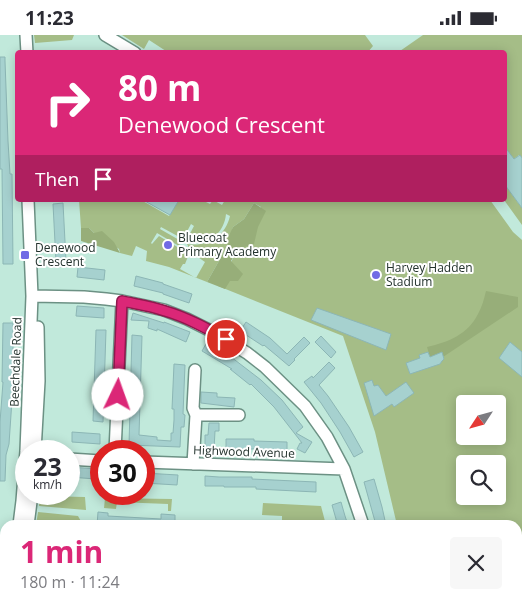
<!DOCTYPE html>
<html lang="en">
<head>
<meta charset="utf-8">
<style>
	body { margin:0; font-family:"Open Sans",sans-serif; background:#f7f7f7; color:#2b2b33; height:100vh; display:flex; flex-direction:column; font-size:19px; white-space:nowrap }
	* { box-sizing:border-box; margin:0 }
	p { font-size:16px; color:#7c7c81 }
	.icon { flex:none; width:28px; height:28px; fill:none; stroke:currentColor; stroke-width:2; stroke-linecap:round; stroke-linejoin:round }
	.map { position:relative; flex:1; overflow:hidden }
	.panel { position:absolute; left:0px; top:485px; width:522px; height:95px; display:flex; flex-direction:column; background:#fff; border-radius:15px 15px 0 0; box-shadow:0 2px 12px #0003 }
	.panel>* { flex:none }
	.guide { position:absolute; left:15px; top:15px; width:492px; height:152px; border-radius:5px; box-shadow:0 2px 12px #0003; background:#db2777; color:#fff; overflow:hidden }
	.needle { width:32px; rotate:234deg }
	.tools { position:absolute; left:456px; top:360px; display:grid; gap:10px }
	.tools a { display:grid; place-items:center; width:50px; height:50px; border-radius:5px; background:#fff; box-shadow:0 2px 12px #0003; font-size:25px }
	.speed { position:absolute; left:15px; top:405px; display:flex; gap:10px; font-size:25px; font-weight:700; text-align:center }
	.speed>* { display:grid; place-content:center; width:65px; height:65px; border-radius:50%; background:#fff; box-shadow:0 2px 12px #0003; line-height:1 }
	.speed small { font-size:12px; font-weight:400 }
	.speed .limit { border:8px solid #d22; background:#fff; color:#111 }
	.pin { position:absolute; display:grid; place-items:center; width:42px; height:42px; color:#fff; margin:-21px; border:2px solid #fff; border-radius:50%; box-shadow:0 1px 5px #0007 }
	.me { position:absolute; width:55px; margin:-28px; rotate:3deg; stroke-linejoin:round; filter:drop-shadow(0 0 4px #0008) }
	.turn { display:flex; align-items:center; gap:18px; height:105px; padding:0 20px; font-size:22px }
	.turn .icon { width:65px; height:65px; stroke-width:2.5 }
	.turn b { display:block; font-size:35px; line-height:42px }
	.then { display:flex; align-items:center; height:48px; padding:0 20px; background:#0003; gap:10px; font-size:19px }
	.round { display:grid; place-items:center; flex:none; width:52px; height:52px; border-radius:5px; background:#f7f7f7 }
	.overview { display:flex; align-items:center; justify-content:space-between; height:85px; padding:0 20px }
	h1 { font-size:30px; font-weight:700; line-height:38px; color:#db2777 }
	.status { display:flex; justify-content:space-between; align-items:center; height:35px; padding:0 25px; background:#fff; direction:ltr }
	.status svg { height:14px; fill:currentColor }
	.map>svg:first-child { display:block }
</style>
</head>
<body>
<div class="status"><b>11:23</b><svg viewBox="0 0 49 12"><path d="M0 12V9h3v3zM5 12V6h3v6zM10 12V3h3v9zM15 12V0h3v12zM26 1h20v11H26zM47 4h2v5h-2z"/></svg></div>
<div class="map">
<svg width="522" height="580" viewBox="0 0 522 580">
	<rect width="100%" height="100%" fill="#c1e9db"/>
	<path fill="#a5bd87" fill-rule="evenodd" d="M34,0H74L72,5L35,8Z
		M122,0H365L373,11L367,18H169L149,5L144,14Z
		M423,0H522V123L519,120L514,124L505,112V18H401L400,16Z
		M505,150L522,173V190L504,165H505Z
		M79,165H141L169,181L179,165H202L210,169L213,165L222,170L225,165H490L513,197L522,205V580H414V575H518V490H397L375,397L343,301L218,251L261,172L254,168L244,184L233,192L228,210L207,247L169,232L146,226L147,216L136,211L132,221L120,218L119,214L94,198L89,193H81ZM226,179L230,181C225,202 208,212 187,209L192,218L205,227L196,243L180,234L183,229H185L189,219L159,201L152,209L151,208L157,198L179,211L181,206L160,194L161,192L183,204L191,189L194,191L186,206C206,212 224,200 226,179ZM465,369H498V401H465ZM465,429H498V461H465Z
		M40,461L85,462L86,475L39,471Z
		M105,463L172,464L171,476H168V469L117,467L116,474L104,473Z
		M263,468L321,471L326,490H282V481L262,480Z
		M38,477L78,481L83,490H36Z
		M73,575H169L166,580H70Z"/>
	<path fill="#97ae79" d="M254,168L266,176L258,192L254,209L238,214L231,226L243,239L238,246H230L225,254L207,247L228,210L226,207L233,192L244,184Z
		M81,193H89L94,198L102,196L114,207L120,218L81,206Z
		M486,256L518,262V272L443,322L442,317L430,322L427,312C449,307 468,299 478,279C482,272 484,264 486,256Z"/>
	<path fill="#a6d1cf" stroke="#8cb6b5" d="M0,22H5V26L8,106L10,139H12L13,229H3L2,134H0Z
		M505,112L514,124L520,120L522,123V173L505,150Z
		M143,165H179L170,180Z
		M63,168L66,226L56,227L53,169Z
		M78,232L105,235L104,245L77,242Z
		M136,241L163,248V249L192,259L189,268L163,259V258L134,251Z
		M77,271L104,273V283L76,281Z
		M317,273L391,299L386,315L311,285Z
		M133,278L164,288V287L190,297L186,307L157,294V296L148,293L149,286L131,285Z
		M246,287L270,303L287,319L304,302L310,308L294,324L295,325L289,331L264,310L263,311L240,296Z
		M3,288H13V350L9,409L6,420L5,446H0V387L3,347H2Z
		M96,295H106L103,387L93,386Z
		M132,300L142,301L139,400L157,402V405L171,406V398H173L174,385V374H172L174,329L185,330L183,379L185,380L184,392H181L180,412L129,410Z
		M321,301L336,317L331,323L315,307Z
		M207,307L231,322L261,345L282,365L303,392L296,398L312,407L305,418L297,414L300,408H302L274,372L251,349L250,350L230,334H232L202,316Z
		M510,307L522,317V342L499,323Z
		M428,317L430,322L442,317L444,324L442,326L440,329L410,339L406,328L420,323L419,320Z
		M329,327L335,333L319,350L328,361L349,392L363,417L354,422L340,397L321,368L304,347L312,341L313,343Z
		M372,345L374,351L378,350L386,361L406,347L414,358L394,372L392,369L374,381L364,348Z
		M201,357L217,358V362L235,363L234,372L201,368Z
		M209,388H219V396H215L214,414H205V400H208Z
		M72,397L100,399V409L72,407Z
		M226,404H254V406L287,407V418L259,416V414H226Z
		M69,432L97,434L96,444L69,442Z
		M144,438L178,440L177,450L144,448Z
		M205,441L219,442H252V444L316,447V457L256,454V452H224V451H205Z
		M374,444L382,472L386,490H376L364,447Z
		M341,467L345,481L348,490H337L336,484L332,470Z
		M98,477L108,478V481L161,484V479L175,480V490H97Z"/>
	<g fill="none" stroke-linecap="round" stroke-linejoin="round">
		<g stroke="#6c9184" stroke-width="14">
			<path id="minor" d="M26,0L27,18
				M105,0L135,18
				M32,261L84,262L106,264L122,266L164,275L187,284L209,295L247,318L265,332L305,371L327,402L344,434L363,490
				M196,380H239
				M35,416L39,346L38,292
				M115,416L122,266
				M69,424L101,426
				M144,427L344,434
				M193,429L196,380L193,373L195,335
				M19,490L22,466L26,416L32,261L28,165
				M28,490L32,459
				M0,545L5,535
				M0,563L5,555
				M209,580L212,575
				M300,580V575
				M372,580V575"/>
		</g>
		<use href="#minor" stroke="#fff" stroke-width="11"/>
	</g>
	<g fill="none" stroke-linecap="round" stroke-linejoin="round">
		<g stroke="#8e194d" stroke-width="12">
			<path id="route" d="M118,360L122,266C136,269 151,271 165,276C186,282 206,293 226,304"/>
		</g>
		<use href="#route" stroke="#db2777" stroke-width="9"/>
	</g>
	<g fill="#716be5" stroke="#fff" stroke-width="2">
		<circle cx="168" cy="210" r="5"/>
		<rect x="20" y="215" width="10" height="10" rx="2.5"/>
		<circle cx="376" cy="240" r="5"/>
	</g>
	<g text-anchor="middle" stroke-width="4" stroke-linejoin="round" paint-order="stroke">
		<g font-size="12" fill="#23322d" stroke="#fff" text-anchor="start">
			<text x="178" y="207">Bluecoat<tspan x="178" dy="14">Primary Academy</tspan></text>
			<text x="35" y="217">Denewood<tspan x="35" dy="14">Crescent</tspan></text>
			<text x="386" y="237">Harvey Hadden<tspan x="386" dy="14">Stadium</tspan></text>
		</g>
		<g font-size="12" fill="#23322d" stroke="#fff">
			<text transform="translate(16 327) rotate(-88)" y="4">Beechdale Road</text>
			<text transform="translate(244 417) rotate(2)" y="4">Highwood Avenue</text>
		</g>
	</g>
</svg>
<div class="tools">
<a><svg class="needle" viewBox="-14 -14 28 28"><path d="M0-13l5 13h-10z" fill="#e53935"/><path d="M0 13l5-13h-10z" fill="#7c7c81"/></svg></a>
<a><svg class="icon" aria-label="search" viewBox="0 0 24 24"><circle cx="10" cy="10" r="6"/><path d="M15 15l6 6"/></svg></a>
</div>
<div class="speed"><div>23<small>km/h</small></div><div class="limit">30</div></div>
<div class="pin" style="left:226px;top:304px;background:#d93025"><svg class="icon" aria-label="arrive" viewBox="0 0 24 24"><path d="M6 21V4h12l-3 4 3 4H6"/></svg></div>
<svg class="me" style="left:118px;top:360px" viewBox="-20 -20 40 40"><circle r="19" fill="#fff"/><path d="M0-13L10 11 0 6-10 11z" fill="#db2777"/></svg>
<div class="guide">
<div class="turn"><svg class="icon" aria-label="right" viewBox="0 0 24 24"><path d="M7 20v-9h11M14 6l5 5-5 5"/></svg><div><b>80 m</b>Denewood Crescent</div></div>
<div class="then">Then<svg class="icon" aria-label="arrive" viewBox="0 0 24 24"><path d="M6 21V4h12l-3 4 3 4H6"/></svg></div>
</div>
<section class="panel">
<div class="overview"><div><h1>1 min</h1><p>180 m · 11:24</p></div><a class="round"><svg class="icon" aria-label="close" viewBox="0 0 24 24"><path d="M6 6l12 12M18 6L6 18"/></svg></a></div>
</section>
</div>
</body>
</html>
